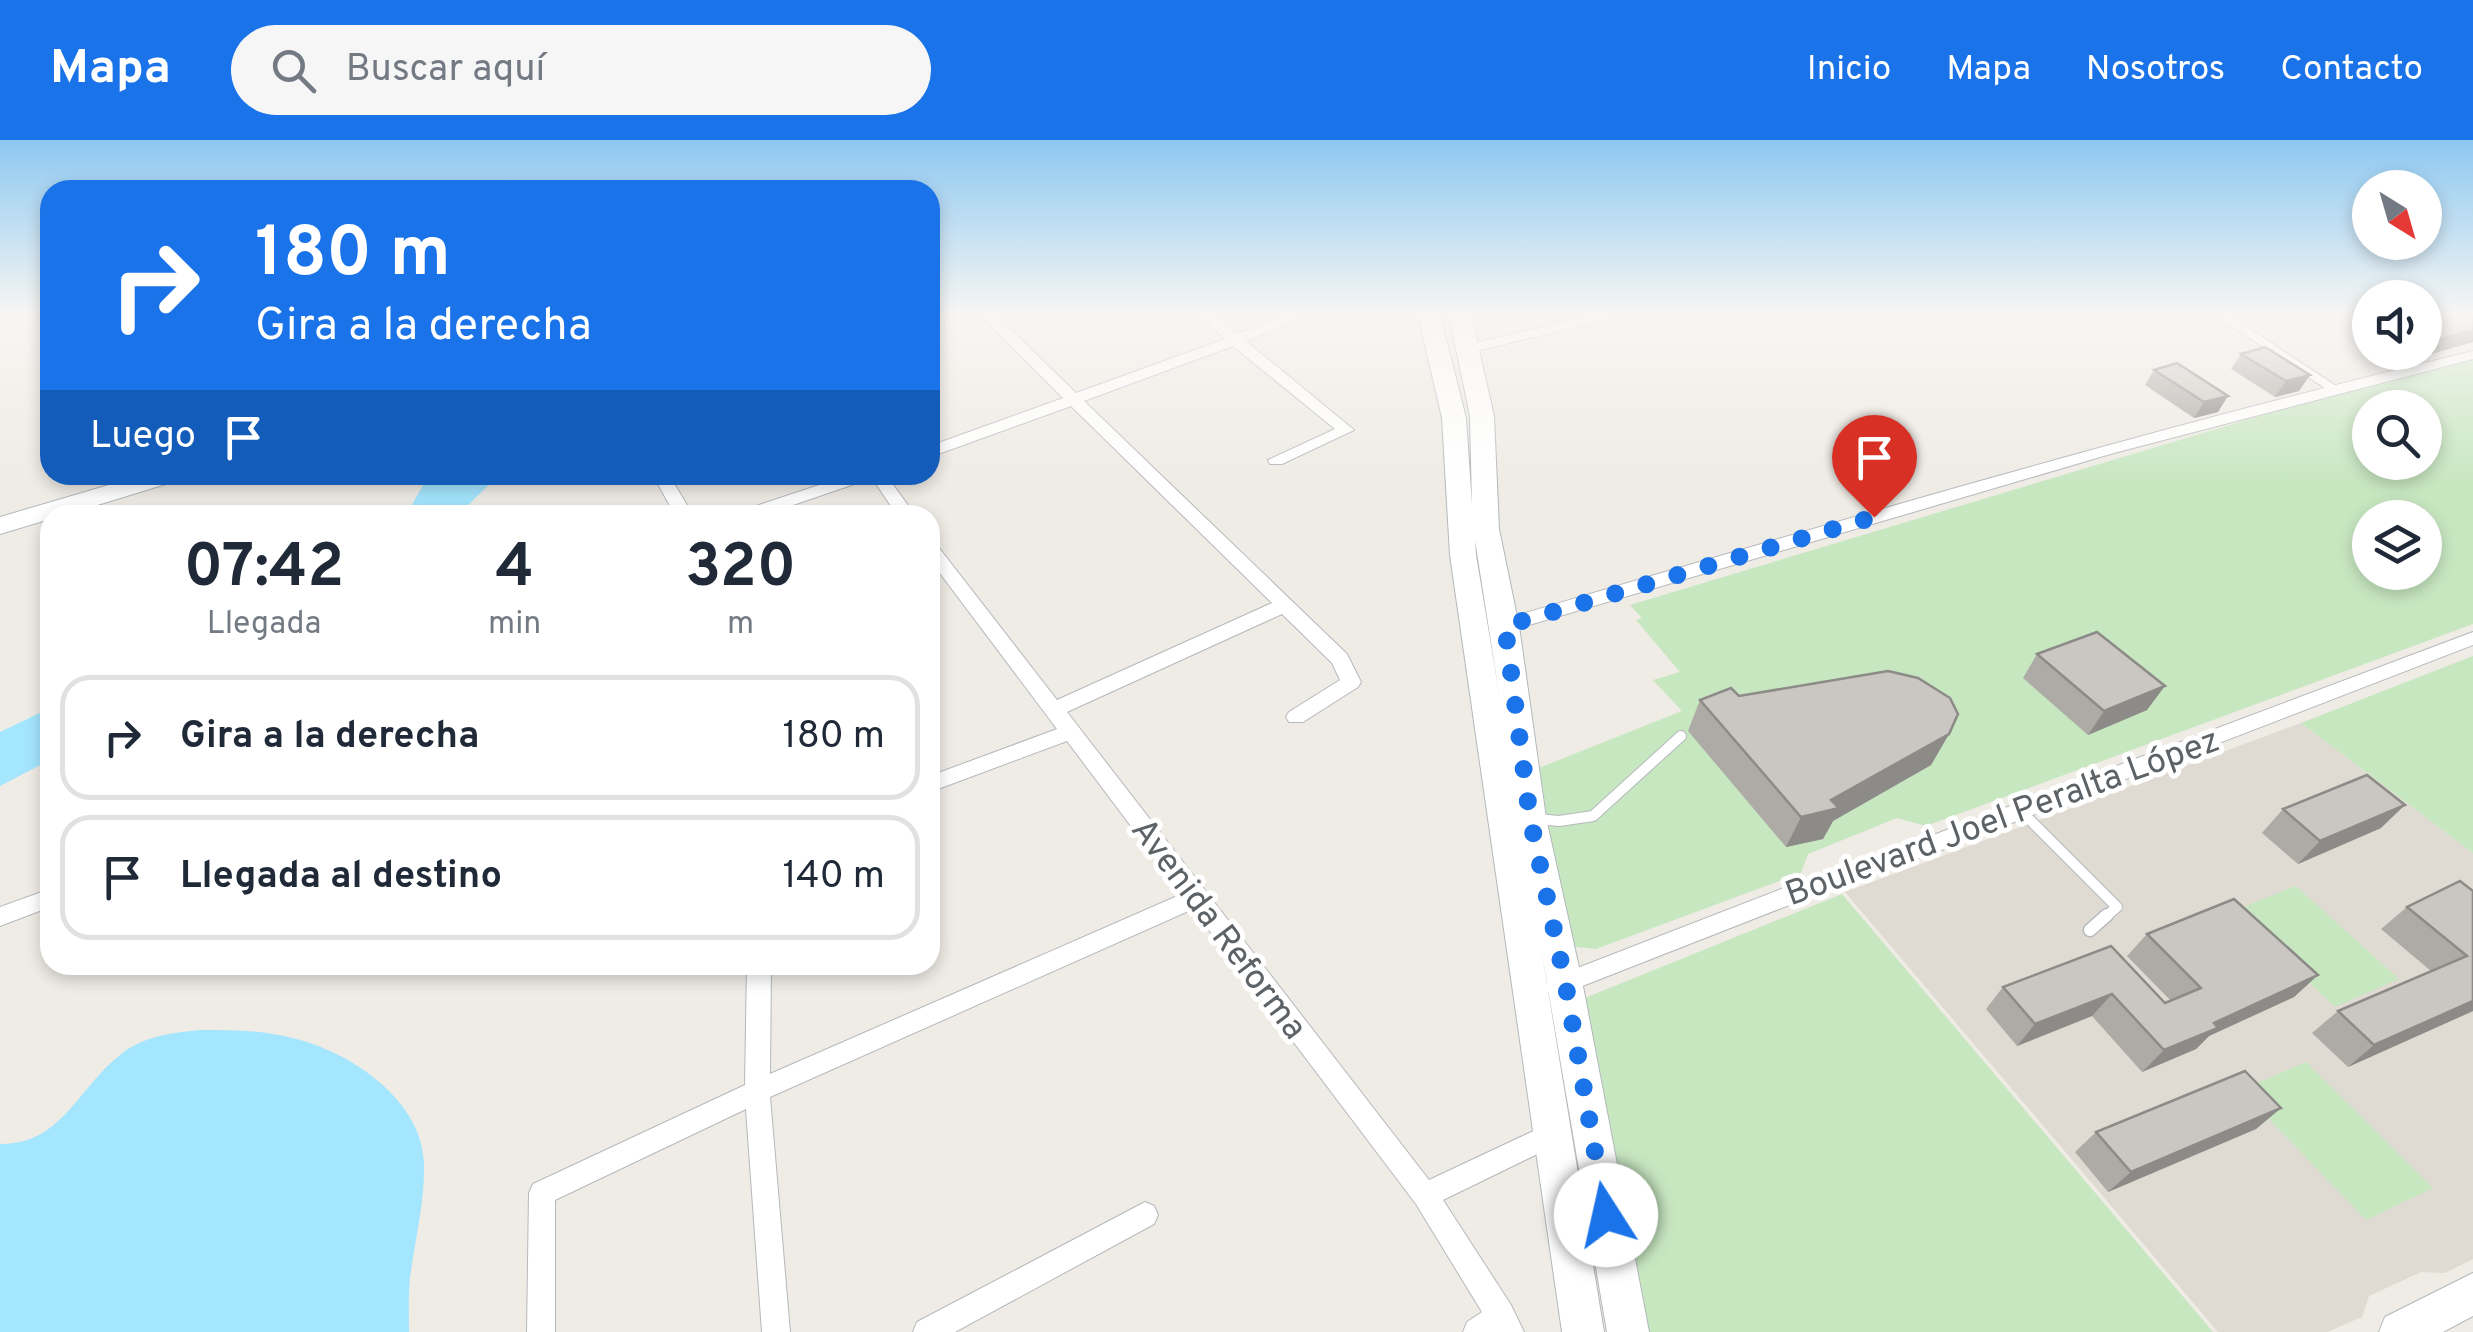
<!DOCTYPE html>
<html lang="es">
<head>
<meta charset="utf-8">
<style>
	body { margin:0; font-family:Overpass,sans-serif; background:#f6f6f7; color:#1f2937; height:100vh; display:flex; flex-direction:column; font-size:38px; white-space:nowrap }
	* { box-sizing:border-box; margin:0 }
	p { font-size:32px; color:#747a83 }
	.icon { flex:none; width:55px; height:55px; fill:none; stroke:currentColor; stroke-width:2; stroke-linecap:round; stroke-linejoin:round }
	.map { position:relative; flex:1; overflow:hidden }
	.details { position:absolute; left:40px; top:365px; width:900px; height:470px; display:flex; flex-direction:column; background:#fff; border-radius:30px; box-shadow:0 5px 15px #0003 }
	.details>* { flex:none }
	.banner { position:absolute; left:40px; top:40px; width:900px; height:305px; border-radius:30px; box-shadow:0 5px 15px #0003; background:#1a73e8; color:#fff; overflow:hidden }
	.needle { width:65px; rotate:143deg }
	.tools { position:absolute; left:2352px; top:30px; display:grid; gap:20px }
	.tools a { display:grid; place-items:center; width:90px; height:90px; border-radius:50%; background:#fff; box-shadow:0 5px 15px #0003; font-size:50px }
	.pin { position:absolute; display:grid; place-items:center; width:85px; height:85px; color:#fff; margin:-102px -42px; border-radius:50% 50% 50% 0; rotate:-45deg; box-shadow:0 0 10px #0007 }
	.pin .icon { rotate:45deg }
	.me { position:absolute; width:110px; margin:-55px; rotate:350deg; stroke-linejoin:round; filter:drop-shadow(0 0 8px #0008) }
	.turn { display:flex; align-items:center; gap:35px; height:210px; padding:0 50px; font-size:45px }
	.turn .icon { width:130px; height:130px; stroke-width:2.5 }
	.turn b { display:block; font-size:70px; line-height:85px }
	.then { display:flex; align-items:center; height:95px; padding:0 50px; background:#0003; gap:20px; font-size:38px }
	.eta { display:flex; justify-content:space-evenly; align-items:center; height:170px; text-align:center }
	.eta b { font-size:60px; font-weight:700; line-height:70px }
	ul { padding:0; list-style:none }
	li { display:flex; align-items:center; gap:30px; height:125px; margin:0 20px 15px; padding:0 30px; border:5px solid #e0e1e3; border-radius:30px }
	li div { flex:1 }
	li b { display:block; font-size:38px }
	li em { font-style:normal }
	header { display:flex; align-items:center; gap:60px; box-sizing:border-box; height:140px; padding:0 50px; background:#1a73e8; color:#fff }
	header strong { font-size:48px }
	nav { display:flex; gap:55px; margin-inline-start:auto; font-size:35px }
	.search { width:700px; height:90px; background:#f6f6f7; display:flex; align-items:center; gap:25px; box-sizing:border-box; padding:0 35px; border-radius:55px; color:#747a83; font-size:38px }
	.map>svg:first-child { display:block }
</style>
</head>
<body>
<header>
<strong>Mapa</strong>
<div class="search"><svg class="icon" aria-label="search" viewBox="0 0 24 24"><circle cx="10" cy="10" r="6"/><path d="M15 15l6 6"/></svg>Buscar aquí</div>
<nav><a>Inicio</a><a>Mapa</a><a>Nosotros</a><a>Contacto</a></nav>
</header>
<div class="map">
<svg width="2473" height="1192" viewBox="0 0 2473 1192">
	<rect width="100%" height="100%" fill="#efebe5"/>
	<path fill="#dfdbd3" d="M2301,583L2473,713V1119L2445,1133L2421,1132L2369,1156L2362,1177L2327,1192H2218L1845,752Z"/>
	<path fill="#c7e7c1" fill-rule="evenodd" d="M2473,212V484L1926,686L1897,678L1808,714L1801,733L1596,809L1568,806L1539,628L1682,571L1653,540L1680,532L1636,480L1642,478L1630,465ZM2370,268H2425V322H2370ZM2370,378H2425V432H2370Z
		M2473,516V713L2301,583Z
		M2296,746L2399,839L2335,867L2233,771Z
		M1842,754L2213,1192H1625L1580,860Z
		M2306,922L2433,1048L2366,1080L2241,950Z"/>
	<path fill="#a5e6ff" d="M429,335H499L458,375H406Z
		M50,568V620L0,646V592Z
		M200,890C230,890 263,890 292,898C349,911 422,959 424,1023C425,1062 415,1099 410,1138C408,1156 409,1174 409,1192H0V1004C61,1005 78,948 120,915C143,896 171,893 200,890Z"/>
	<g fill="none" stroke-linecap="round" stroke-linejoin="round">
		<g stroke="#b5b8bc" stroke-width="10">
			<path id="lane-far2" d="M2222,175L2332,248
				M1467,209L1610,175"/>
		</g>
		<g stroke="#b5b8bc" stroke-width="12">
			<path id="lane-far1" d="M2020,670L2117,767L2104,778
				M1537,679L1559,681L1593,676L1681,596"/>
		</g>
		<g stroke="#b5b8bc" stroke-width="15">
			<path id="lane" d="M2090,790L2107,775"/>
		</g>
		<g stroke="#b5b8bc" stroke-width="2">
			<path id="street" d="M980,175H996L1076,253L1225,199L1198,175H1214L1237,194L1289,175H1310L1246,201L1354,290L1282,324H1270L1268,320L1335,289L1233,206L1084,261L1347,514L1361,542L1358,547L1303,582H1289L1286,577L1289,572L1340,540L1332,523L1282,474L1067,572L1429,1040L1544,986L1553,982L1562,986L1566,994L1562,1002L1443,1060L1511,1165L1524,1192H1463L1467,1182L1482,1172L1416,1064L1193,769L770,957L790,1192H762L746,969L555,1060V1192H527L529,1053L533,1044L745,945L747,825H771L770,934L1182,754L1067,601L930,652V636L1057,589L930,420V402L936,404L1057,560L1272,463L1071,266L930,317V306L1063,258Z
				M2473,211V219L2114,313L1505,492L1496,486L1498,481C1822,386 2145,290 2473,211Z
				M653,335H669L693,375H675Z
				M849,335H886L915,375H897L872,338L764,375H738L741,371Z
				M2473,492V505L1934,713L1853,740L1557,856L1549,853L1545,846L1549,839L1838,727L1920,700Z
				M50,749V767L0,786V767Z
				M1145,1062L1154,1066L1158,1075L1154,1084L955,1192H913L917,1182Z"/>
		</g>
		<g stroke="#b3b9bc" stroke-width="2">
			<path id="secondary" d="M1418,175H1440L1466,278L1472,365L1470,276L1449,175H1471L1494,276L1499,389L1519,486L1546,678L1582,841L1649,1192H1607L1541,808L1604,1192H1562L1450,415L1442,278ZM1475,400L1500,559L1476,415Z
				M143,335H182L179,340L65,375H50V379L0,394V377Z
				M2473,1133V1176L2443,1192H2379L2385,1177Z"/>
		</g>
		<use href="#lane-far2" stroke="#fff" stroke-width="8"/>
		<use href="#lane-far1" stroke="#fff" stroke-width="10"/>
		<use href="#lane" stroke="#fff" stroke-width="12"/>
		<use href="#street" fill="#fff" fill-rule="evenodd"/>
		<use href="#secondary" fill="#fff" fill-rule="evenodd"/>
	</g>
	<path fill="#aeaaa6" d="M2354,175H2370V184Z
		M2425,175H2473V202L2424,216L2418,212H2425Z
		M2241,214L2310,235L2299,251L2275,257L2231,229Z
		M2154,230L2218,272L2194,278L2145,245Z
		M2037,514L2147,570L2088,595L2023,538Z
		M1739,556L1949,594L1931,625L1833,681L1823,699L1786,707L1688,591L1700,560Z
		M2283,669L2381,688L2298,724L2262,693Z
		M2460,741L2473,871L2348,927L2312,893L2338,871L2431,831L2381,789L2407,767Z
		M2147,794L2318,835L2294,857L2209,896L2196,909L2142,932L2092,876L2017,906L1986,869L2003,847L2111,806L2165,863L2170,860L2127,816Z
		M2281,968L2256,989L2108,1052L2075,1012L2096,992Z"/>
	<path fill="#8d8b87" d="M2473,190V202L2424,216L2436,200Z
		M2310,235L2299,251L2275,257L2286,241Z
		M2228,256L2218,272L2194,278L2204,262Z
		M2165,546L2147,570L2088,595L2104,571Z
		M1949,594L1931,625L1833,681L1823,699L1786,707L1801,677Z
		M2405,665L2381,688L2298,724L2320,701Z
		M2318,835L2294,857L2209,896L2196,909L2142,932L2164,910L2214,883Z
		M2112,854L2092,876L2017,906L2035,884Z
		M2473,861V871L2348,927L2374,905Z
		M2281,968L2256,989L2108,1052L2131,1032Z"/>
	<path fill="#cac6c1" stroke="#8d8b87" stroke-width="2.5" d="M2425,175H2473V190L2436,200L2425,194Z
		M2265,207L2310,235L2286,241L2241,214Z
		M2177,223L2228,256L2204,262L2154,230Z
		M2097,492L2165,546L2104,571L2037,514Z
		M1888,531L1918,538L1950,558L1958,574L1949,594L1831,660L1839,668L1801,677L1700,560L1731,548L1739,556Z
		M2367,635L2405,665L2320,701L2283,669Z
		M2460,741L2473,751V861L2374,905L2338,871L2467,816L2407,767Z
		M2234,759L2318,835L2214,883L2218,888L2164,910L2112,854L2035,884L2003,847L2111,806L2165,863L2201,848L2147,794Z
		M2245,931L2281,968L2131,1032L2096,992Z"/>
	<linearGradient id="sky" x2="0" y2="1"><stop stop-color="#8dc8f1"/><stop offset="0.51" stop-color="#f8f6f3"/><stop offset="1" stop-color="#f8f6f3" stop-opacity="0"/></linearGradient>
	<rect width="2473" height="342" fill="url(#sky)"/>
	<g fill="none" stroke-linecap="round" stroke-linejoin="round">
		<path stroke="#1a73e8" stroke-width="18" stroke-dasharray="0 32.4" d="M1606,1075L1565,841L1530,678L1505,486L1874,377"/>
	</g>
	<g text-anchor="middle" stroke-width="10" stroke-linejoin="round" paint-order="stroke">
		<g font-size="35" fill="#5c6265" stroke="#fff">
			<text transform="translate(2002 676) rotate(-20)" y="12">Boulevard Joel Peralta López</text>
			<text transform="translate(1220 788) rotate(53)" y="12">Avenida Reforma</text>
		</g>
	</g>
</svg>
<div class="tools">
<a><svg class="needle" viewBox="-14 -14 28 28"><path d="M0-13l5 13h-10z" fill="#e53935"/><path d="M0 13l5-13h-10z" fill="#747a83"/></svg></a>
<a><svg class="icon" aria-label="sound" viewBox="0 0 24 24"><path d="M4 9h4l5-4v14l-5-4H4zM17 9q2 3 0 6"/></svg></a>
<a><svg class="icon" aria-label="search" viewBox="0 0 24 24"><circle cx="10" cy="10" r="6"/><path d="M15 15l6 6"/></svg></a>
<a><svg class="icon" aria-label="layers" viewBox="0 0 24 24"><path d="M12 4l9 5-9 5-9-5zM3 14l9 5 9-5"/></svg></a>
</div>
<div class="pin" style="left:1874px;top:377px;background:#d93025"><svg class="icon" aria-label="arrive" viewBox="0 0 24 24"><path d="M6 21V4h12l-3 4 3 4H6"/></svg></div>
<svg class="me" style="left:1606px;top:1075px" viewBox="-20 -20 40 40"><circle r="19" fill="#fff"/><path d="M0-13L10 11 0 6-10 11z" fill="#1a73e8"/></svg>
<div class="banner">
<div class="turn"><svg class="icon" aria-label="right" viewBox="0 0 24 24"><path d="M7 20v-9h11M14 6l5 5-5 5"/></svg><div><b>180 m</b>Gira a la derecha</div></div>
<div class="then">Luego<svg class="icon" aria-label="arrive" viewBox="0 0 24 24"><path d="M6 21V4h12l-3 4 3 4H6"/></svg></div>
</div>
<section class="details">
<div class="eta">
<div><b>07:42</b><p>Llegada</p></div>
<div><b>4</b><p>min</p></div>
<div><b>320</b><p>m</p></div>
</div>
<ul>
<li><svg class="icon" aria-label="right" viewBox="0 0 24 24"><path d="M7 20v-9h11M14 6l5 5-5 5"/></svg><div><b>Gira a la derecha</b></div><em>180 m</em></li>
<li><svg class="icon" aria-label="arrive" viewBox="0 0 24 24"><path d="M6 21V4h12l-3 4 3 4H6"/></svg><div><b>Llegada al destino</b></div><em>140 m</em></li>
</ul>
</section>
</div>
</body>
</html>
